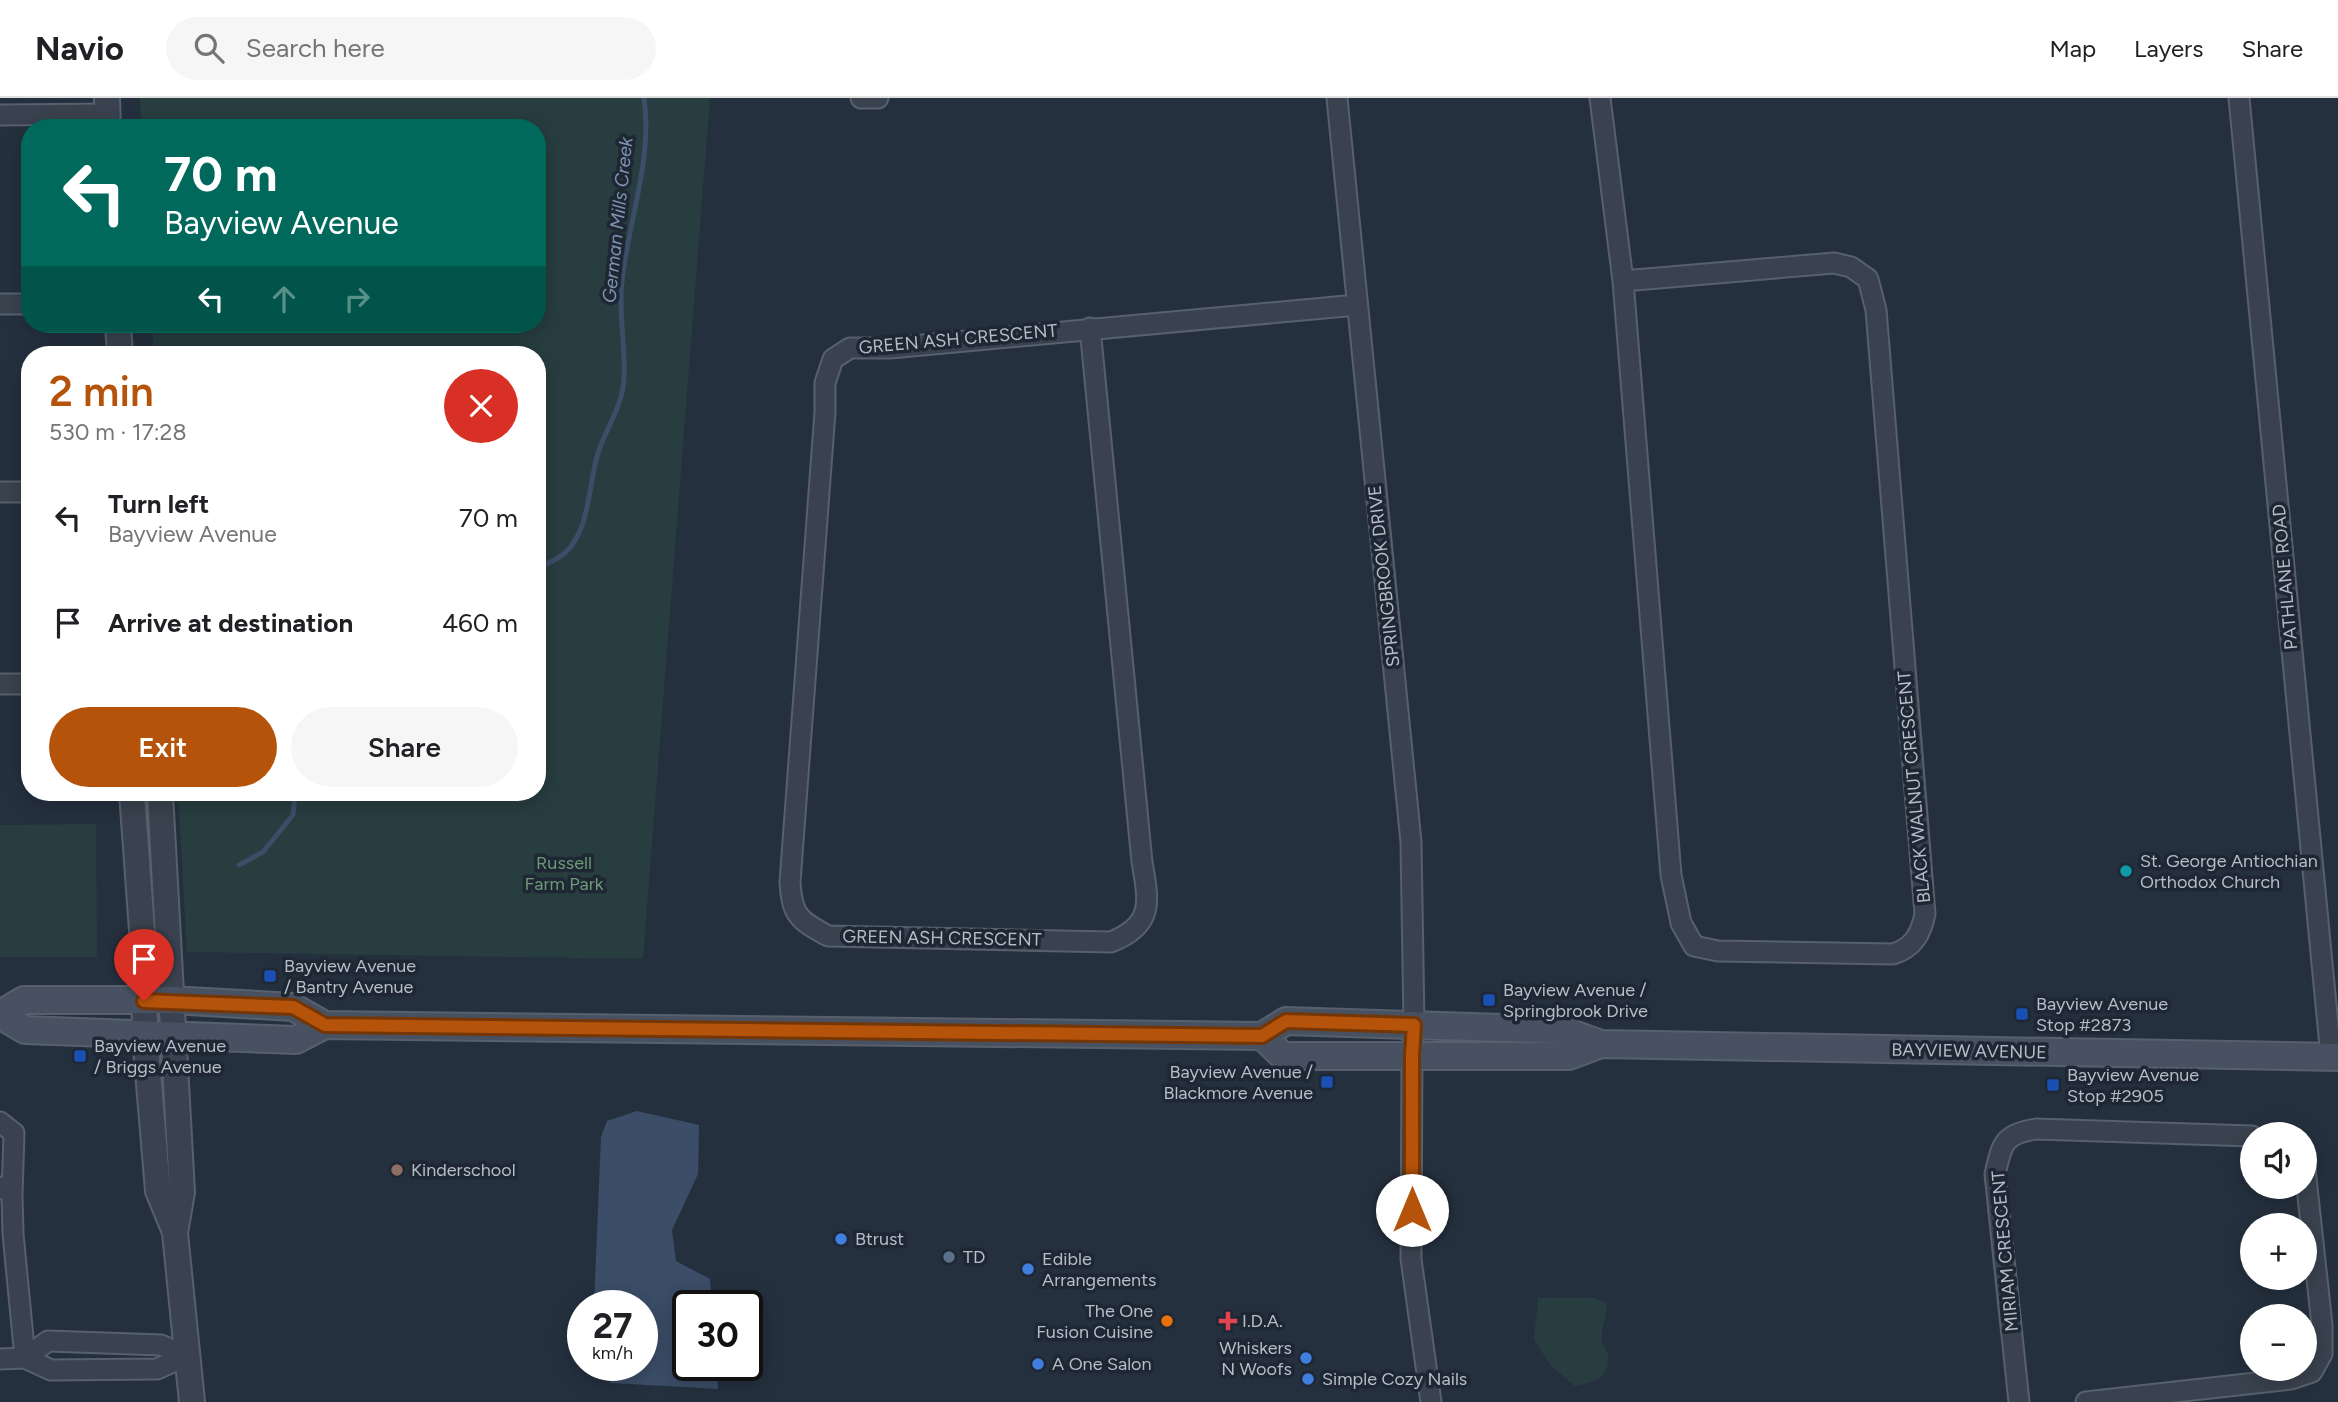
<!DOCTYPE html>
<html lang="en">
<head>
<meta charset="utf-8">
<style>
	body { margin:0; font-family:Figtree,sans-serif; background:#f6f6f6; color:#202124; height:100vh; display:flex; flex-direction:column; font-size:26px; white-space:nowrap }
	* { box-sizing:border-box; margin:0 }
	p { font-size:23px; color:#757577 }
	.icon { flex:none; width:38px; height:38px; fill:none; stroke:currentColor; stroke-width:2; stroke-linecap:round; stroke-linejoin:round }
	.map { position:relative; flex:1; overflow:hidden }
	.sheet { position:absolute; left:21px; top:248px; width:525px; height:455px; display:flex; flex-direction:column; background:#fff; border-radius:28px; box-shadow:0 4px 18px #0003 }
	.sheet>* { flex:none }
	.top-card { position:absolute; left:21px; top:21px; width:525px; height:214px; border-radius:28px; box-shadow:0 4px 18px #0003; background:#00695c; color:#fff; overflow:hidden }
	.tools { position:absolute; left:2240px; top:1024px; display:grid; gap:14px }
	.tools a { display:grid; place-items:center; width:77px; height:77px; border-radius:50%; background:#fff; box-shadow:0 4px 18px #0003; font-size:35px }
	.speed { position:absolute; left:567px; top:1192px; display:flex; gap:14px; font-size:35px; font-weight:700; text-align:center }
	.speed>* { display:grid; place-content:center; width:91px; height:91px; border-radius:50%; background:#fff; box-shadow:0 4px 18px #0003; line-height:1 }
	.speed small { font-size:18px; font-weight:400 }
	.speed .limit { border:4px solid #111; border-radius:10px; background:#fff; color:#111 }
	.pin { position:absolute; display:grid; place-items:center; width:60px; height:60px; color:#fff; margin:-72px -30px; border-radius:50% 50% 50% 0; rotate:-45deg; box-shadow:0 0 7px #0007 }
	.pin .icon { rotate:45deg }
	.me { position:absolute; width:77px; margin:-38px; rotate:0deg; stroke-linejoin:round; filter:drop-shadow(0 0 5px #0008) }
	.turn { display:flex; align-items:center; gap:24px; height:147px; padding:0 28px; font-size:32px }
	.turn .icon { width:91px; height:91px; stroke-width:2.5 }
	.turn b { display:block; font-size:49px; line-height:60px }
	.lanes { display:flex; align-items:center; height:66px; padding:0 28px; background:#0003; justify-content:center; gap:35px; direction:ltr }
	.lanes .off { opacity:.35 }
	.round { display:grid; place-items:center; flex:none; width:74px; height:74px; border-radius:37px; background:#f6f6f6 }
	.head { display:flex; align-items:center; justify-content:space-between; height:119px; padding:0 28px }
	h1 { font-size:42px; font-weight:600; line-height:52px; color:#b45309 }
	.action { display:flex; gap:14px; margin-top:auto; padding:14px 28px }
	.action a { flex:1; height:80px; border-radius:42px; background:#b45309; color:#fff; font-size:28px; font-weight:600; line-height:80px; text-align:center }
	.action a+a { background:#f6f6f6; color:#202124 }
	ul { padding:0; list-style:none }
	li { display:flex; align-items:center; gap:21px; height:105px; padding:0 28px }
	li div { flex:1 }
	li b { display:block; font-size:26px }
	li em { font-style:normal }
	header { display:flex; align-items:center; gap:42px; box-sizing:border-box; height:98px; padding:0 35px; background:#fff; border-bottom:2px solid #e0e0e0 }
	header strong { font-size:33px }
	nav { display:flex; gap:38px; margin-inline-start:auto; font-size:24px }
	.search { width:490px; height:63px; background:#f6f6f6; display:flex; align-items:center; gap:18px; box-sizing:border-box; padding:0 24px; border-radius:38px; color:#757577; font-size:26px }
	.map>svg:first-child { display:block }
</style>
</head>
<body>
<header>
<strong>Navio</strong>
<div class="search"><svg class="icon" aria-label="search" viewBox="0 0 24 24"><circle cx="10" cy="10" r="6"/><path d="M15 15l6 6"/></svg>Search here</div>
<nav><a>Map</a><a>Layers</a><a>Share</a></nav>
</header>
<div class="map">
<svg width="2338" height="1304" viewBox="0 0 2338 1304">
	<rect width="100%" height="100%" fill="#25303e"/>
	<path fill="#273d3f" d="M140,0H710L643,861L187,854L178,695H537V257H154L152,226H537V30H141Z
		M96,726L97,859H0V727Z
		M1538,1200H1594L1606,1205C1608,1219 1600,1231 1602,1243C1603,1249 1608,1253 1608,1259C1610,1280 1592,1285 1575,1288L1551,1268L1534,1242Z"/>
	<path fill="#3b4d67" d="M637,1013L699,1027L698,1076L672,1132L676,1163L710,1181L712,1207L688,1208V1267H716L718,1291L611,1285L607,1267H642V1208L594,1207L601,1039L607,1023Z"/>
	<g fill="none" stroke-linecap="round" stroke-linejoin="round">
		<path stroke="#3b4d67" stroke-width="5" d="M537,471C550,464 564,459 572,447C590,422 589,385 598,355C606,330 623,308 624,280C626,248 618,216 622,184C628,124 653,61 644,0
			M239,767L263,754L293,717L295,695"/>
		<g stroke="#57606c" stroke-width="23">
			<path id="minor" d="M861,0H878
				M1337,0L1411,744L1414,927L1412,957L1411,1161L1431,1304
				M1600,0L1623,183L1671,777L1681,825L1694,848L1718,853L1893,856C1913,850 1921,836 1925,816L1876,212L1868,181L1851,169L1834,165L1623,183
				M2239,0L2331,959
				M0,17L107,16
				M0,206H30
				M1090,230L1142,764C1149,804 1154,827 1111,844L828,838C799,822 792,818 790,784L825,314V285L833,261L850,250H890L1357,207
				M0,394H30
				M0,586H30
				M0,1024L14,1035L12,1096L0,1089
				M12,1096L13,1136L25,1260
				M25,1260L48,1243L161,1247L186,1258
				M0,1261L25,1260L51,1272L157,1271L186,1258
				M2019,1304L1995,1076C2002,1046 2003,1036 2036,1031L2252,1038
				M2086,1304L2291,1281L2312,1274L2322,1256V1227L2305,1071"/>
		</g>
		<g stroke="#57606c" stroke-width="28">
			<path id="tertiary" d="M107,0L108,30
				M118,226L120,257
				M132,695L144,860L145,938L158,1093L175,1134
				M160,695L182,1094L175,1135L192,1304"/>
		</g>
		<g stroke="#57606c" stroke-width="30">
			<path id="secondary" d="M0,916L24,902H171L293,909L325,927
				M0,917L25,932L296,942L325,927L1262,938L1286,923L1562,932L1601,946L2338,959
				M1262,938L1283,958H1569L1601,946"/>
		</g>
		<use href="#minor" stroke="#39424e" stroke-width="19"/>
		<use href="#tertiary" stroke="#39424e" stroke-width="24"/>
		<use href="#secondary" stroke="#475161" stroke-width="26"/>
	</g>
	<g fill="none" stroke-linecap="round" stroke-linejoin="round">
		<g stroke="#753606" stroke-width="18">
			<path id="route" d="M144,903L293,909L325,927L1262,938L1286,923L1414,927L1412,957V1112"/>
		</g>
		<use href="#route" stroke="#b45309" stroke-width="12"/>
	</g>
	<circle fill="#0f9aa8" stroke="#1e2733" stroke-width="2.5" cx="2126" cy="773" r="7"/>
	<g fill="#1a4fb4" stroke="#1e2733" stroke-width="2.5">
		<rect x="263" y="871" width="14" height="14" rx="3.5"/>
		<rect x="1482" y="895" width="14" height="14" rx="3.5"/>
		<rect x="2015" y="909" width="14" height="14" rx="3.5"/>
		<rect x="73" y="951" width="14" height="14" rx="3.5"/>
		<rect x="1320" y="977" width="14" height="14" rx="3.5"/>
		<rect x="2046" y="980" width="14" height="14" rx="3.5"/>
	</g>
	<circle fill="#8d6e63" stroke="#1e2733" stroke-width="2.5" cx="397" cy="1072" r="7"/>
	<g fill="#3f7fe0" stroke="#1e2733" stroke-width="2.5">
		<circle cx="841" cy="1141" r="7"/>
		<circle cx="1028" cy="1171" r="7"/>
		<circle cx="1306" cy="1260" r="7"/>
		<circle cx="1038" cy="1266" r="7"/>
		<circle cx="1308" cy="1281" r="7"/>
	</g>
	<circle fill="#5c6f8a" stroke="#1e2733" stroke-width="2.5" cx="949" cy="1159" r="7"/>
	<circle fill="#e8710a" stroke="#1e2733" stroke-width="2.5" cx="1167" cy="1223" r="7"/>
	<path fill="#e0444e" stroke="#1e2733" stroke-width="2.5" d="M1224.5 1212.5h7v7h7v7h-7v7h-7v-7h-7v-7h7z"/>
	<g text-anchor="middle" stroke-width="7" stroke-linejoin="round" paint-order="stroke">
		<g font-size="18" fill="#b5bdc9" stroke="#1e2733">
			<text transform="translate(958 241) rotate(-5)" y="6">GREEN ASH CRESCENT</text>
			<text transform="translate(1384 478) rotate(-96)" y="6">SPRINGBROOK DRIVE</text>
			<text transform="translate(2285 479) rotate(-95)" y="6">PATHLANE ROAD</text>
			<text transform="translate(1914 689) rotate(-95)" y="6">BLACK WALNUT CRESCENT</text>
			<text transform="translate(942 840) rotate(1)" y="6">GREEN ASH CRESCENT</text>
			<text transform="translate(1969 953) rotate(1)" y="6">BAYVIEW AVENUE</text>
			<text transform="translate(2005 1153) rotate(-95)" y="6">MIRIAM CRESCENT</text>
		</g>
		<g font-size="18" fill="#b5bdc9" stroke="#1e2733" text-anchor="start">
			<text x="2140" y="769">St. George Antiochian<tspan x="2140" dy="21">Orthodox Church</tspan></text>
			<text x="284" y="874">Bayview Avenue<tspan x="284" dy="21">/ Bantry Avenue</tspan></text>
			<text x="1503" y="898">Bayview Avenue /<tspan x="1503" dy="21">Springbrook Drive</tspan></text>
			<text x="2036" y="912">Bayview Avenue<tspan x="2036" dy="21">Stop #2873</tspan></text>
			<text x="94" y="954">Bayview Avenue<tspan x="94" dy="21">/ Briggs Avenue</tspan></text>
			<text x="1313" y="980" text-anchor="end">Bayview Avenue /<tspan x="1313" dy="21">Blackmore Avenue</tspan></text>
			<text x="2067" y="983">Bayview Avenue<tspan x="2067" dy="21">Stop #2905</tspan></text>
			<text x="411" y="1078">Kinderschool</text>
			<text x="855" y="1147">Btrust</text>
			<text x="963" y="1165">TD</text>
			<text x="1042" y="1167">Edible<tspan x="1042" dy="21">Arrangements</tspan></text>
			<text x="1153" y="1219" text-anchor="end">The One<tspan x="1153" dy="21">Fusion Cuisine</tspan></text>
			<text x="1242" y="1229">I.D.A.</text>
			<text x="1292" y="1256" text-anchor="end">Whiskers<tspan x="1292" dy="21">N Woofs</tspan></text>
			<text x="1052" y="1272">A One Salon</text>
			<text x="1322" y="1287">Simple Cozy Nails</text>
		</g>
		<g font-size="18" fill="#6d9a77" stroke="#1e2733">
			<text x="564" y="771">Russell<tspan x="564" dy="21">Farm Park</tspan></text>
		</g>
		<g font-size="19" font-style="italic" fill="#7d93b1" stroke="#1e2733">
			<text transform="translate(617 122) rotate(-84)" y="7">German Mills Creek</text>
		</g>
	</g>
</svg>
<div class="tools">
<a><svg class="icon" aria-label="sound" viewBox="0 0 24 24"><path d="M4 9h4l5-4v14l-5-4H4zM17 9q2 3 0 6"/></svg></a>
<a>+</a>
<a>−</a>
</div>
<div class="speed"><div>27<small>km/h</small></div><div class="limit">30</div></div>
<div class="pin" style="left:144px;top:903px;background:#d93025"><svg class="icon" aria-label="arrive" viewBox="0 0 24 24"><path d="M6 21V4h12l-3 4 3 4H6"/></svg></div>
<svg class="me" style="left:1412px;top:1112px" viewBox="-20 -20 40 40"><circle r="19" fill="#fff"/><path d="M0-13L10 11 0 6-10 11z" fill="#b45309"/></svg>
<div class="top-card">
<div class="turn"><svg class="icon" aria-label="left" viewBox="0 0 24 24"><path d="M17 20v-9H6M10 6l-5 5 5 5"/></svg><div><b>70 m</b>Bayview Avenue</div></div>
<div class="lanes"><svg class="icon" aria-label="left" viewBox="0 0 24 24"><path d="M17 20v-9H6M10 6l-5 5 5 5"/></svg><svg class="icon off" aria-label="ahead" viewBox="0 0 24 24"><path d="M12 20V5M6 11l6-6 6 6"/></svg><svg class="icon off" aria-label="right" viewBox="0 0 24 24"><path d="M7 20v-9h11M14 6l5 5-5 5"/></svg></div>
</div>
<section class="sheet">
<div class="head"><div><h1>2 min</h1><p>530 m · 17:28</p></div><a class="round" style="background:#d93025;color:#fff"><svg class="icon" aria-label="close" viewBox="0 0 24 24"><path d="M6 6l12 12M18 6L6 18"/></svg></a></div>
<ul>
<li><svg class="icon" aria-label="left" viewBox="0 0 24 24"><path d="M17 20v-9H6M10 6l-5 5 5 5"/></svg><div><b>Turn left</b><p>Bayview Avenue</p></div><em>70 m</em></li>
<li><svg class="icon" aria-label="arrive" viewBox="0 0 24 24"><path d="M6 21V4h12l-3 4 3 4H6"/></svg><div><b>Arrive at destination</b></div><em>460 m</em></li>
</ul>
<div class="action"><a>Exit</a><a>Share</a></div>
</section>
</div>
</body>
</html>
